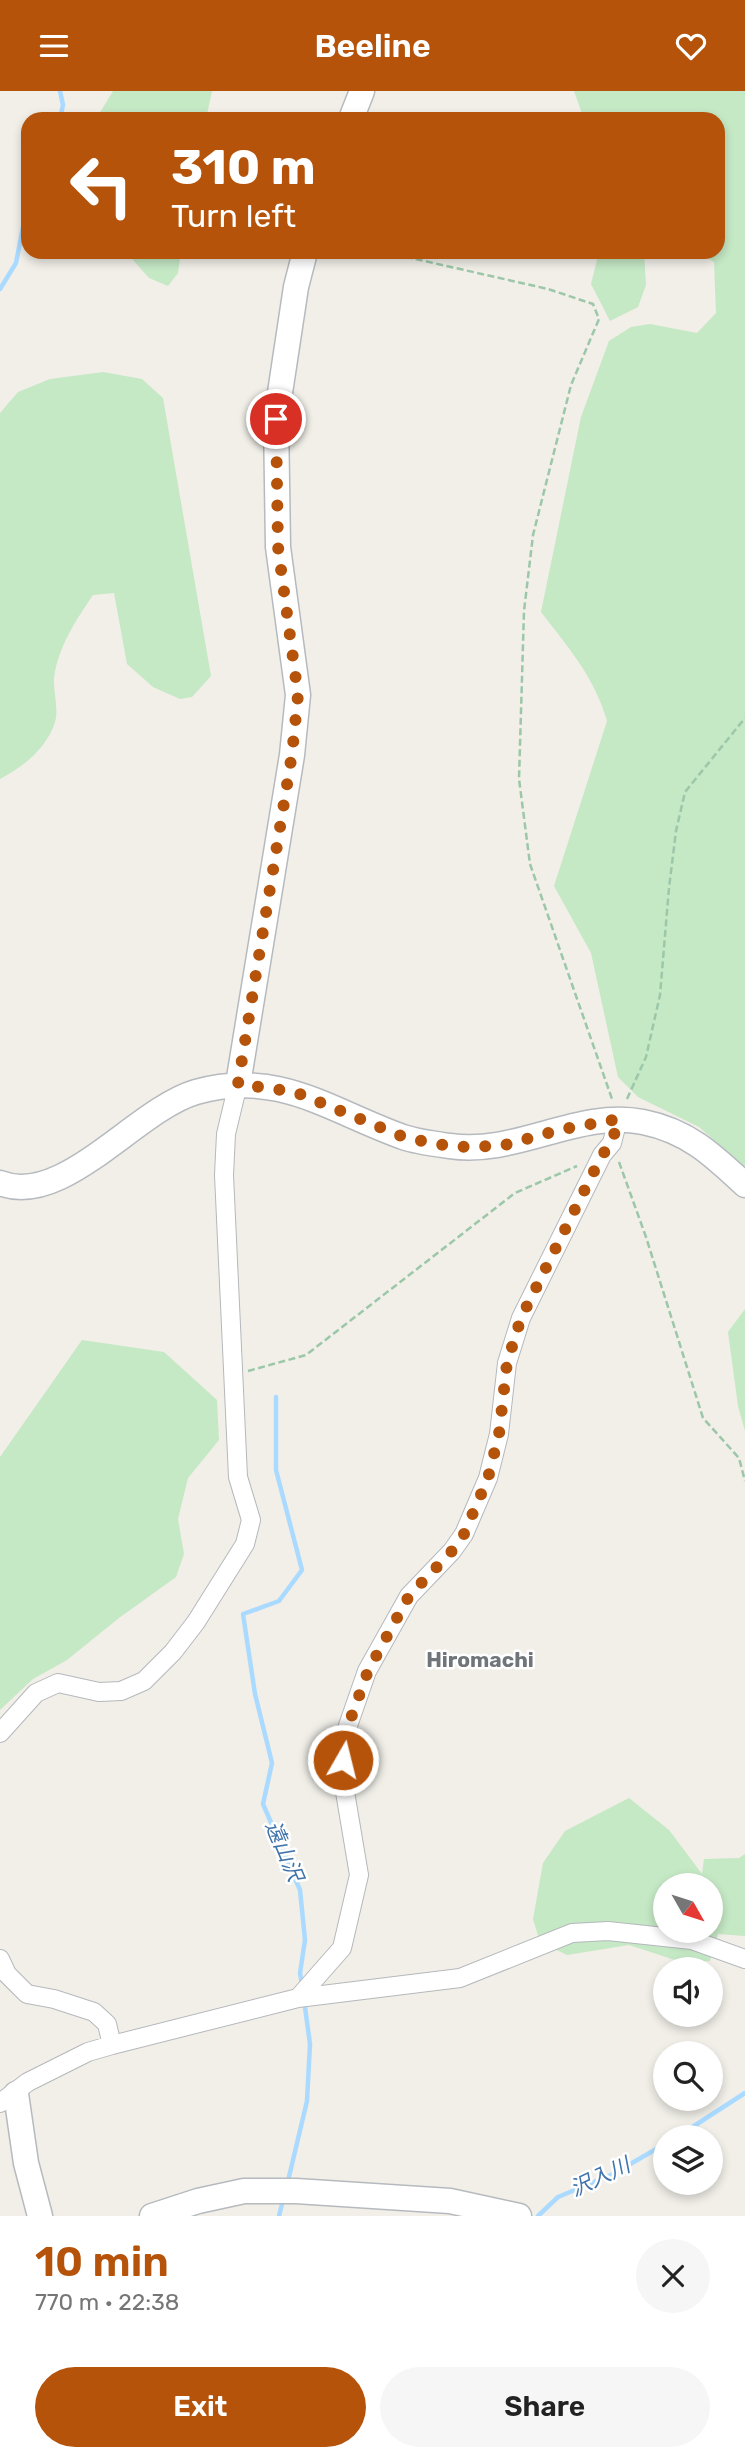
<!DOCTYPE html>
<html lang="en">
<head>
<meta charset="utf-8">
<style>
	body { margin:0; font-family:Rubik,"Noto Sans JP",sans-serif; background:#f6f6f6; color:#222; height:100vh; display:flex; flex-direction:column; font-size:26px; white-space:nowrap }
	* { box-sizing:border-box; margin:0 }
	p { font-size:23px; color:#767676 }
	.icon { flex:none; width:38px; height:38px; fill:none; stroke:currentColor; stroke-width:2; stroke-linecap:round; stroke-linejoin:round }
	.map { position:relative; height:2125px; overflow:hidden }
	.sheet { display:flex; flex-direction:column; background:#fff; flex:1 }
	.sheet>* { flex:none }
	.guide { position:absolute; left:21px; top:21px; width:704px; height:147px; border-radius:21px; box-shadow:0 4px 10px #0003; background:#b45309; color:#fff; overflow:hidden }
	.needle { width:46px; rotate:129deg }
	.fabs { position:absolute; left:653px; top:1782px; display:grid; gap:14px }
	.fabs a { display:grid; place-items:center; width:70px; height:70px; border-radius:50%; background:#fff; box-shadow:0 4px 10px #0003; font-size:35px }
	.pin { position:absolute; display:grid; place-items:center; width:60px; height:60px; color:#fff; margin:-30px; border:4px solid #fff; border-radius:50%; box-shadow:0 2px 7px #0007 }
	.me { position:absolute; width:77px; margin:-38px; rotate:8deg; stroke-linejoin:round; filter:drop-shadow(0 0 5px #0008) }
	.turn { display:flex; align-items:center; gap:24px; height:147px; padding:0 35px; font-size:32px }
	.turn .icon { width:91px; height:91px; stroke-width:2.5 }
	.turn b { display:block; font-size:49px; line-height:60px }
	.round { display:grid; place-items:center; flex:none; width:74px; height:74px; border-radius:37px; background:#f6f6f6 }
	.headline { display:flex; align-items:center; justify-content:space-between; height:119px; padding:0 35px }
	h1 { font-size:42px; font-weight:600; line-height:52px; color:#b45309 }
	.primary-button { display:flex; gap:14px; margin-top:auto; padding:14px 35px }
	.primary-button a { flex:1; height:80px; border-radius:42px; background:#b45309; color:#fff; font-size:28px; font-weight:600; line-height:80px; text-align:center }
	.primary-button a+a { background:#f6f6f6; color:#222 }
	header { display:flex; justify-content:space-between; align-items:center; height:91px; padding:0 35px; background:#b45309; color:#fff; font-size:32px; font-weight:600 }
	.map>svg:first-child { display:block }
</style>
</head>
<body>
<header><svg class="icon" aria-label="menu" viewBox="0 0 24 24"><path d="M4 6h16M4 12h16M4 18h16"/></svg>Beeline<svg class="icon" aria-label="heart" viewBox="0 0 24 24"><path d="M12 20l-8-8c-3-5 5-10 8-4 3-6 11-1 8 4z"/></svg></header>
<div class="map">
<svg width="745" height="2125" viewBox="0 0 745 2125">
	<rect width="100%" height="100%" fill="#f1efe8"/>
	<path fill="#c5e8c5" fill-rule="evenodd" d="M113,0H212L206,28H96Z
		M574,0H745V1076L699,1036L638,1006L618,986L591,862L554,795L607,630C595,587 568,556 541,521L581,326L609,250L631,236L650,233L697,242L716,222L714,171L698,161H718V28H584Z
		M126,161H181L178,182L168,195L149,187Z
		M599,161H644L646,194L638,216L610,230L591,193Z
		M103,281L142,288L163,307L211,585L192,606L180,608L153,596L127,573L114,502L93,504C76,529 58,556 54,587C53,601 59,618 55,631C47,657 23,676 0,688V322L18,301L50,288Z
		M745,1218V1340L738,1315L728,1241Z
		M82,1249L164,1261L217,1309L219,1349L188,1387L178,1428L184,1463L176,1486L119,1527L67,1569L33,1588L0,1619V1366Z
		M629,1707L669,1739L702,1783L704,1768L739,1767L745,1763V1845L718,1843L710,1870L681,1871L629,1854L567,1864L540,1851L533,1828L543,1772L565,1740ZM665,1794H710V1839H665Z"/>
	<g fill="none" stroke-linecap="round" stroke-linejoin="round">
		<path stroke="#aadaff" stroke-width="4.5" d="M60,28L63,14L60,0
			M0,198L16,172L28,110
			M276,1306V1379L302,1479L279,1510L243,1523L255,1603L272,1672L263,1713L300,1799L305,1849L300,1882L302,1894
			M677,2046L745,2002
			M288,2090L307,2010L310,1953L304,1909
			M279,2125L283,2109
			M538,2125L558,2106L613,2083L665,2053"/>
		<g stroke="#b5b8bc" stroke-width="20">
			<path id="street" d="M0,1642L36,1602L58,1592L99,1601L121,1600L144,1590L173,1561L196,1531L245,1453L251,1429L238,1386L224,1084L226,1043L238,993
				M0,1868L7,1883L27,1903L54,1908L94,1921L107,1933L112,1954
				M298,1907L342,1857L359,1784L343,1689V1649L367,1580L409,1505L452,1460L464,1443L488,1387L499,1343L507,1272L521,1227L602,1064L612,1052L618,1028
				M0,2012L28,1991L88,1961L112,1954L298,1907L460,1887L572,1842L608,1840L692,1849L745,1868"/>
		</g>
		<g stroke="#b6babf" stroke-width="27">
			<path id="secondary" d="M351,28L362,0
				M238,993L292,664L298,604L278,456L276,328L296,196L305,161
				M0,1092C63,1117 135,1019 196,1001C279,978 328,1019 403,1046C418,1051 435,1053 450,1055C516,1065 578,1018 643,1031C688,1040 713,1064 745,1094
				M16,2003L26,2072L40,2125
				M152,2125L198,2110L244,2100H296L450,2110L519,2125"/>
		</g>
		<path stroke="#9cc7a9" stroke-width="2.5" stroke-dasharray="7 3.5" stroke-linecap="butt" d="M385,161L548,198L593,213L599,228L571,294L533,444L524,520L519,688L530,773L612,1008
			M627,1008L646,966L660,904L669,797L676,740L685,701L745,627
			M619,1071L646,1146L703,1327L739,1367L745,1390
			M248,1280L306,1264L515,1102L577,1075"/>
		<use href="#street" stroke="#fff" stroke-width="18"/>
		<use href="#secondary" stroke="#fff" stroke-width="24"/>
	</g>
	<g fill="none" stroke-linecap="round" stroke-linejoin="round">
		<path stroke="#b45309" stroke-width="12" stroke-dasharray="0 21.6" d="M276,328L278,456L298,604L292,663L238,993L295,1001L406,1047L454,1056L501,1055L559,1039L618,1028L612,1052L602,1064L521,1227L507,1272L499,1343L488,1387L464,1443L452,1460L409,1505L368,1580L343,1649V1669"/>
	</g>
	<g text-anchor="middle" stroke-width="5" stroke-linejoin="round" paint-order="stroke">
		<g font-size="21" font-weight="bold" fill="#70757a" stroke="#fff">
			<text x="480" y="1576">Hiromachi</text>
		</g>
		<g font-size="21" font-style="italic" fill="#4174aa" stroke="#fff">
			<text transform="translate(284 1760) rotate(67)" y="7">遠山沢</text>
			<text transform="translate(600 2086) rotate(-25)" y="7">沢入川</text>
		</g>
	</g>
</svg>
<div class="fabs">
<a><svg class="needle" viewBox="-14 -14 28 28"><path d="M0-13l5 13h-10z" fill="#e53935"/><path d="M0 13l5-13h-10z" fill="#767676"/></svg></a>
<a><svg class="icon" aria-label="sound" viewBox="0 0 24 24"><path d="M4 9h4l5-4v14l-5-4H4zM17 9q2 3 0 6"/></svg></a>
<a><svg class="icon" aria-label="search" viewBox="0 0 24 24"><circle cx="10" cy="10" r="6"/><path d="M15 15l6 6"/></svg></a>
<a><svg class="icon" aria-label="layers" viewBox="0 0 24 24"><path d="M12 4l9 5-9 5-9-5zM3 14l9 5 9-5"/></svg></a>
</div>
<div class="pin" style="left:276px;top:328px;background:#d93025"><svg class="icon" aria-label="arrive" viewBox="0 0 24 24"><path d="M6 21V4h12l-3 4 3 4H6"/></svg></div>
<svg class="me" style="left:343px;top:1669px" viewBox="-20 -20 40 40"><circle r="17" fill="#b45309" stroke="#fff" stroke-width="3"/><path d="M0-11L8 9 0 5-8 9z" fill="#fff"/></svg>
<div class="guide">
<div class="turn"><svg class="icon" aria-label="left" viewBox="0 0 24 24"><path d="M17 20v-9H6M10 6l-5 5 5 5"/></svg><div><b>310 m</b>Turn left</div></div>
</div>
</div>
<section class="sheet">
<div class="headline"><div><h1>10 min</h1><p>770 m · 22:38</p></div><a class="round"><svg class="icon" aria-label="close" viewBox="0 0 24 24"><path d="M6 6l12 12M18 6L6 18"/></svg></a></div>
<div class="primary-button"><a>Exit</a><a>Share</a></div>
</section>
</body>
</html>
